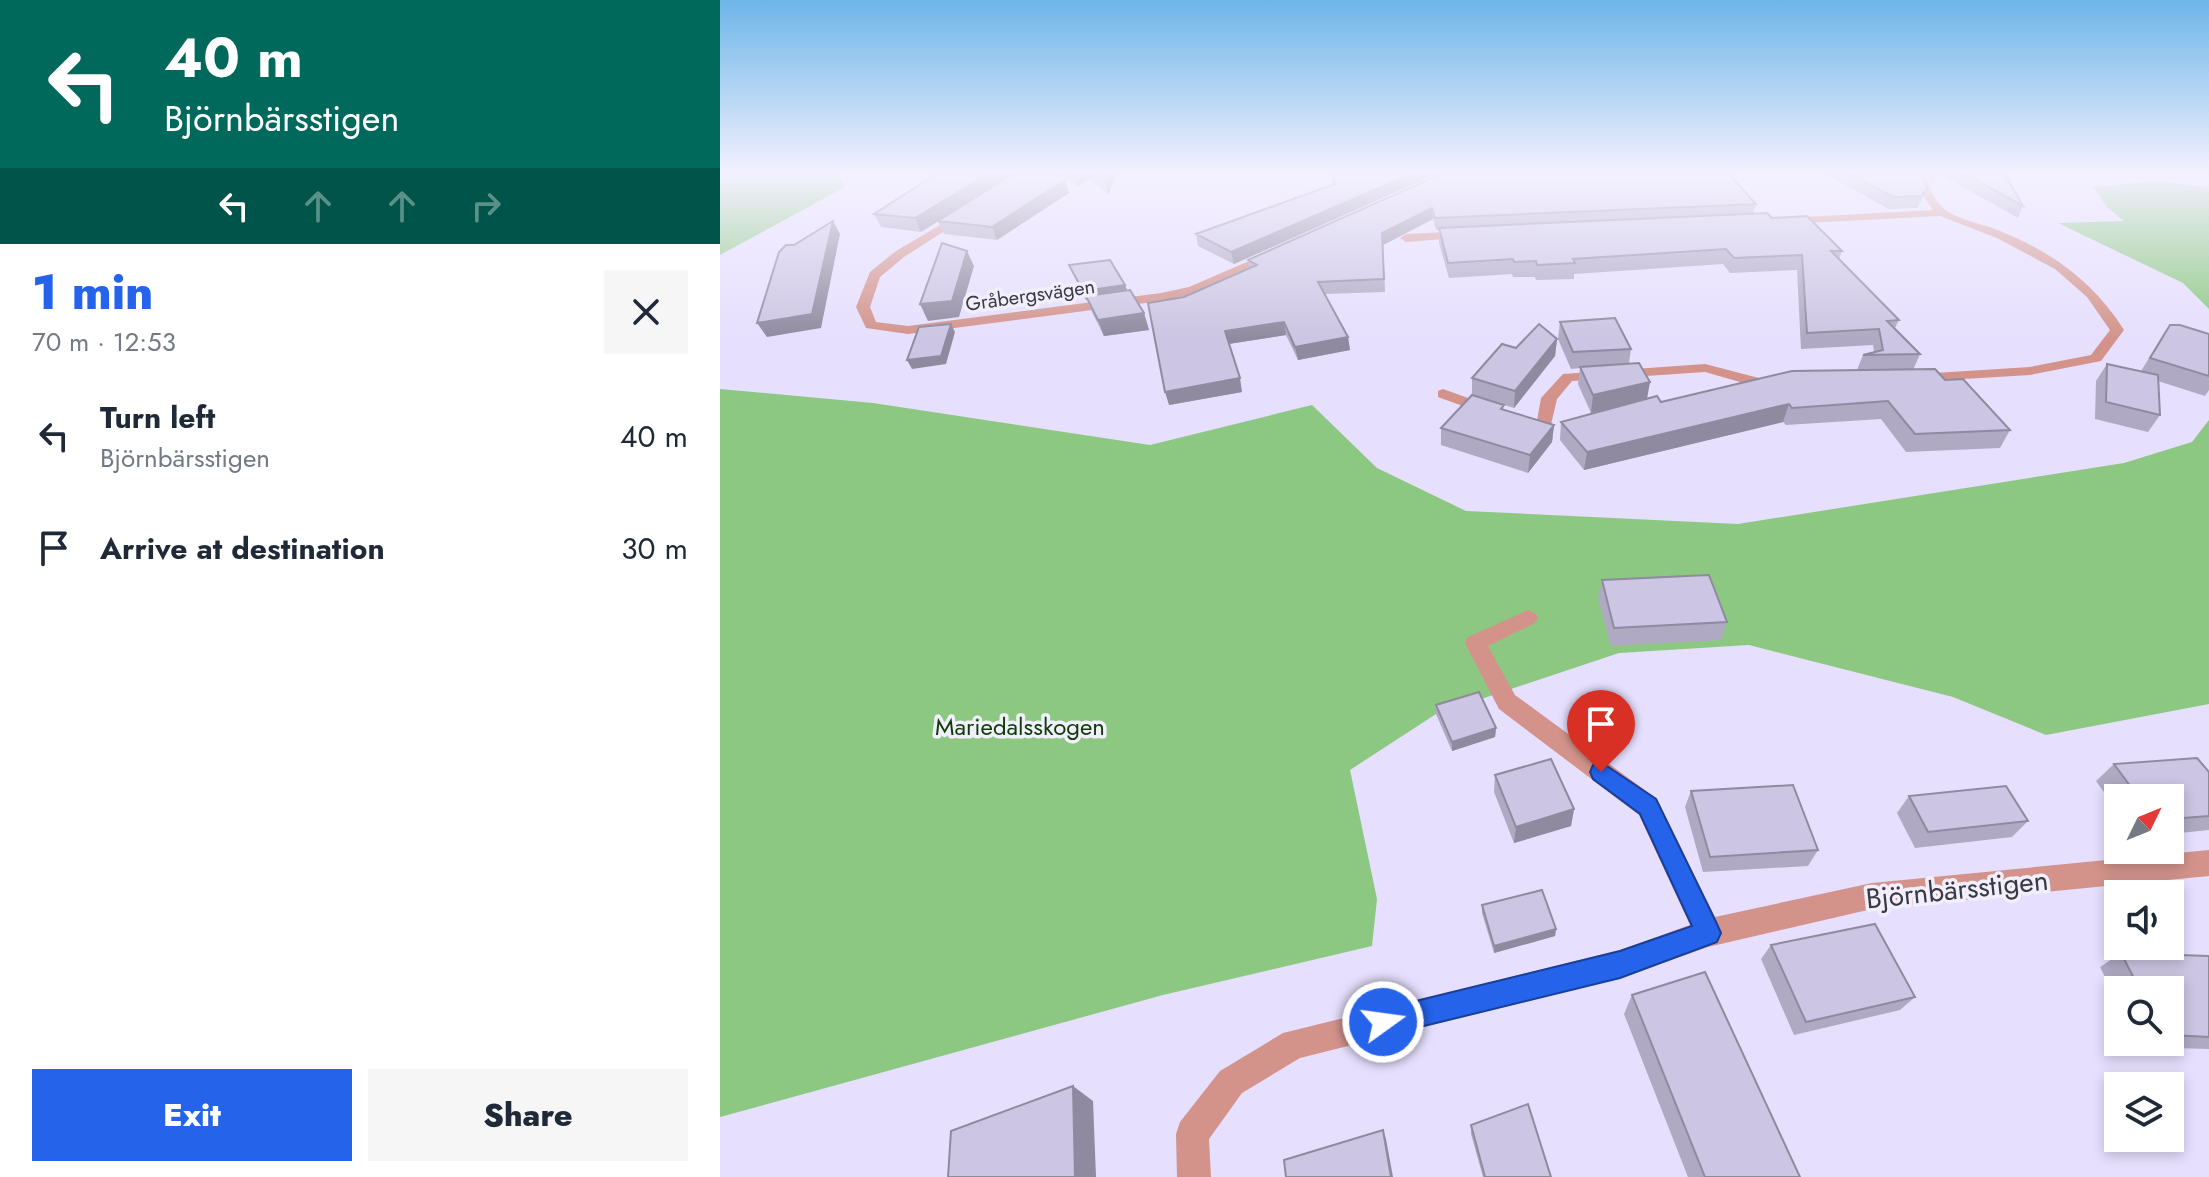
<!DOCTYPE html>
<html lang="en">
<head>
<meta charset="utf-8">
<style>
	body { margin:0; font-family:Jost,sans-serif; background:#f6f6f7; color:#1f2937; height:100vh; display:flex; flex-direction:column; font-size:30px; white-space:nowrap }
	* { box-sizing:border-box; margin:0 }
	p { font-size:26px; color:#747a83 }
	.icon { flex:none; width:44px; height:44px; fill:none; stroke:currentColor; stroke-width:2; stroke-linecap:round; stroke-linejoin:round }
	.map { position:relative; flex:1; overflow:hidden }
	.drawer { display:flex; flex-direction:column; background:#fff; width:720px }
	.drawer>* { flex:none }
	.guide { background:#00695c; color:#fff; overflow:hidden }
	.needle { width:52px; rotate:47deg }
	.fabs { position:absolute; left:1384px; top:784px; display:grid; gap:16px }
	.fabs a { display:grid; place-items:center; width:80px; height:80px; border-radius:0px; background:#fff; box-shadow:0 4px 12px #0003; font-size:40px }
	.pin { position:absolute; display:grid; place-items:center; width:68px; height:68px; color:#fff; margin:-82px -34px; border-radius:50% 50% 50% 0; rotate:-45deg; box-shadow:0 0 8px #0007 }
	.pin .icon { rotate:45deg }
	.me { position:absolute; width:88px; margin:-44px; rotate:76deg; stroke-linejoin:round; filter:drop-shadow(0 0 6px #0008) }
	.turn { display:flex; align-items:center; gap:28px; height:168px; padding:0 32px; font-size:36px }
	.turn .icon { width:104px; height:104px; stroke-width:2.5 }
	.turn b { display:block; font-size:56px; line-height:68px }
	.lanes { display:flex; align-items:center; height:76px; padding:0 32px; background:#0003; justify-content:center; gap:40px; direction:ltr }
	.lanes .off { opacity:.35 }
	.round { display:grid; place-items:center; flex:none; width:84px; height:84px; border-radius:0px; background:#f6f6f7 }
	.head { display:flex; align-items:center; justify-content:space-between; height:136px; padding:0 32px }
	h1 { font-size:48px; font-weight:800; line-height:60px; color:#2563eb }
	.button { display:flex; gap:16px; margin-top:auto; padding:16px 32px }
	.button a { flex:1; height:92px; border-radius:0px; background:#2563eb; color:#fff; font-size:32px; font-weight:800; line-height:92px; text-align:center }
	.button a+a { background:#f6f6f7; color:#1f2937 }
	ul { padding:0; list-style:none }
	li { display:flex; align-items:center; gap:24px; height:112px; padding:0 32px }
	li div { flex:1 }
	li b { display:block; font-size:30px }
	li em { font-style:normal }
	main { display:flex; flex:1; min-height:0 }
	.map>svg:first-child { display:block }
</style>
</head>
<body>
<main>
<section class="drawer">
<div class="guide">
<div class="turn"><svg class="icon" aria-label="left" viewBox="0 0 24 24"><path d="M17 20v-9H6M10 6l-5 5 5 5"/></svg><div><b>40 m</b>Björnbärsstigen</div></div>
<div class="lanes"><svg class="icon" aria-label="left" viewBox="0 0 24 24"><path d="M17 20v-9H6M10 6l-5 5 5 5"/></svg><svg class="icon off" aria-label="ahead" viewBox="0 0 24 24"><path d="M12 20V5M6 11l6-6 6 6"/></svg><svg class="icon off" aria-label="ahead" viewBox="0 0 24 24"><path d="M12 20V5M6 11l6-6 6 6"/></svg><svg class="icon off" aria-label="right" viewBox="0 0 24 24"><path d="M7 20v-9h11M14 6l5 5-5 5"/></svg></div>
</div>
<div class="head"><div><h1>1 min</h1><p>70 m · 12:53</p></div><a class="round"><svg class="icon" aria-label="close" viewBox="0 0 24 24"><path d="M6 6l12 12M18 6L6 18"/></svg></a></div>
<ul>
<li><svg class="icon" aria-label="left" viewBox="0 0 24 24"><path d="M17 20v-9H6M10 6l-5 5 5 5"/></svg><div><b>Turn left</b><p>Björnbärsstigen</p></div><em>40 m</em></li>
<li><svg class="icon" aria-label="arrive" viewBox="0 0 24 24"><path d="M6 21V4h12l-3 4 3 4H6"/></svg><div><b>Arrive at destination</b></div><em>30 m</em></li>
</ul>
<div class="button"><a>Exit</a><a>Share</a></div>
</section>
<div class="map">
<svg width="1489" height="1177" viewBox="0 0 1489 1177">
	<rect width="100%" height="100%" fill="#e6dffe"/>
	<path fill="#8cc881" d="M0,174H119L125,187L0,255Z
		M1435,181L1489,187V309L1463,283L1338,223L1404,221L1388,208L1373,187Z
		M0,389L153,403L430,445L592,405L657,468L746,511L1018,524L1404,463L1472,442L1489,420V704L1326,735L1233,697L1029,645L899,653L716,714L630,770L657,899L652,946L443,995L0,1117Z"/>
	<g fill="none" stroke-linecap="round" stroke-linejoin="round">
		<path fill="#d3938b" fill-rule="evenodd" d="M1197,174H1207C1209,189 1215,203 1227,211C1242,221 1264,224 1280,231C1332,252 1374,282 1404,330L1381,361L1310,375L1194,382L1191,379L1199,374L1310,367L1371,355L1390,330L1367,297L1335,269L1277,238L1220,216L1066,224L1060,221L1066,218L1213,210L1202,194Z
			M244,211L250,214L248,216L184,257L160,277L150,307L156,322L188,326L441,293L469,287L550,252L560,255L478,293L441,301L188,334L146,328L136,307L150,272L176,251Z
			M746,231L752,235L750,237L686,242L680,238L686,234Z
			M985,364L1039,378L1042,381L1034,386L985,372L852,381L837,399L830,429L824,431L816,426L821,398L843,374Z
			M723,389L776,408L778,411L770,416L718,397V391Z
			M808,610L815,613L818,618L815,623L768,646L795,695L937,799L995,917L1152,883L1489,850V876L1152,909L988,947L900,978L580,1058L522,1093L489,1139L491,1177H457L456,1134L460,1122L500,1071L563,1033L900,950L970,925L919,815L779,709L745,643L748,637Z"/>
	</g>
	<path fill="#afa9c3" d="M216,174H396L389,194L369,179L359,186L344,178L349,193L277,240L224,234L218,221L245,204L201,232L161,227L154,214Z
		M610,174H716L514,264L478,246L476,234L613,185Z
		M721,174L1036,204L1033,214L1052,218L1122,251L1119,260L1179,320L1175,328L1200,354L1193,370L1225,380L1290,430L1280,448L1186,452L1161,419L1066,425L1063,422L864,470L840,440L841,422L919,401L871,413L858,384L860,368L851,369L838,339L840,322L911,349L909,363L927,399L941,402L1137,370L1143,355L1154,352L1153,345L1081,349L1077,270L1010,273L1003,264L854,274V279L816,280L815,277H793L792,274L729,278L719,243V230H716L713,219L663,245L665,292L605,294L628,337L630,350L578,360L566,335L509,344L522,392L449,405L464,297L529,268L528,260Z
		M1105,174H1203L1202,200L1197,208L1169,209Z
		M1208,174H1219L1212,185Z
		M1220,174H1285L1303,206L1298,218Z
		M349,265L405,285L407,290L424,313L429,330L384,336L372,312L367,299L366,300Z
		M1450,325L1489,334V390L1485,396L1438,381L1440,415L1428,432L1375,419L1376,381L1387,364L1421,371Z
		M837,339L835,356L794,408L752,395V378L796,348Z
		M783,410L834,425L832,442L808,473L721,445V428Z
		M882,580L1007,622L1001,640L891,646L878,598Z
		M716,705L776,728L775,737L732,751L716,714Z
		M1394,764L1489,772V830L1450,834V798H1398V812L1376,781Z
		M775,775L854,809L851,826L794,843L774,792Z
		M971,791L1098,850L1088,866L983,872L965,807Z
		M1189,796L1308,821L1292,837L1195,848L1177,813Z
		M762,905L836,929L835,936L774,953L762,913Z
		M1051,945L1195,997L1180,1010L1074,1035L1041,959Z
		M1401,953L1489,956V1049L1418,1047L1416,1042H1450V990H1398V1004L1380,967Z
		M912,995L1080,1177H968L904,1014Z
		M751,1125L831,1177H763L751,1134Z"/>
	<path fill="#8f8a9f" d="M268,174H293L201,232L195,218Z
		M355,174H367L369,179L359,186Z
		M388,174H396L389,194L385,182Z
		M691,174H716L514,264L511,252Z
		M345,180L349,193L277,240L272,227Z
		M712,208L713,219L663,245L665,292L662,233Z
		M113,221L120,234L101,328L47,337L37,323Z
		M247,251L254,266L239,317L208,321L200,304Z
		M405,285L408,293L366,300L363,291Z
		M424,313L429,330L384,336L378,320Z
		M564,322L566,335L508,344L505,331Z
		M231,324L235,332L226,364L192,369L187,360Z
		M628,337L630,350L578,360L575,347Z
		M837,339L835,356L794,408L795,391Z
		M520,378L522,392L449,405L445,392Z
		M930,382L927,399L871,413L873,395Z
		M1069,404L1063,422L864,470L867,452Z
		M834,425L832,442L808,473L810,455Z
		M776,728L775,737L732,751V742Z
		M854,809L851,826L794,843L796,827Z
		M836,929L835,936L774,953V946Z
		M353,1086L373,1101L376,1177H355Z
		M663,1130L666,1139L673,1177H671Z"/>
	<path fill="#ccc5e3" stroke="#8f8a9f" stroke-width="2" d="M216,174H268L195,218L154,214Z
		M293,174H341L345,180L272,227L218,221Z
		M375,174H388L385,182Z
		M612,174H691L511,252L476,234L615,184Z
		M721,174H1009L1036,204L715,218L712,208L662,233L664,279L598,282L628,337L575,347L564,322L505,331L520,378L445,392L428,303L464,297L537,265L528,260Z
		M1130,174H1203L1207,188L1202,196L1173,197Z
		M1245,174H1285L1303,206Z
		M1047,213L1052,218L1087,216L1122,251H1111L1179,320L1167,321L1200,354L1143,355L1163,350L1159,329L1087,333L1082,255L1014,258L1006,249L853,259L855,263L817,265L816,261L794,262L793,259L728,263L719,228Z
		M113,221L92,314L37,323L59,252L66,245H74Z
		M222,243L247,251L232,301L200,304Z
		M390,260L405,285L363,291L349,265Z
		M410,290L424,313L378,320L366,296Z
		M895,318L911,349L853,352L840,322Z
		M231,324L221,356L187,360L199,327Z
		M819,324L837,339L795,391L752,378L782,344L796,348Z
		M1450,325H1460L1489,334V376L1430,358Z
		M919,363L930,382L873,395L860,367Z
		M1387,364L1438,375L1440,415L1386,402Z
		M1215,369L1225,380L1243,379L1290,430L1195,434L1168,401L1072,408L1069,404L867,452L841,422L937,396L941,402L1072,371Z
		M752,395L784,405L781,409L834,425L810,455L721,428Z
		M989,575L1007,622L894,628L882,580Z
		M759,692L776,728L732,742L716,705Z
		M1477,758L1489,772V816L1450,819V798H1419L1394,764Z
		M831,759L854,809L796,827L775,775Z
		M1073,785L1098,850L990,857L971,791Z
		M1286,786L1308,821L1208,832L1189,796Z
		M822,890L836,929L774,946L762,905Z
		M1155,924L1195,997L1086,1022L1051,945Z
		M1401,953L1489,956V1037L1450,1035V990H1420Z
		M985,972L1080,1177H985L912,995Z
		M353,1086L355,1177H228L231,1131Z
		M808,1104L831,1177H765L751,1125Z
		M663,1130L671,1177H566L564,1160Z"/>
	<linearGradient id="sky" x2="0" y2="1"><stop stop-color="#6db5e8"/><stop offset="0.51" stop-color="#f4f1ff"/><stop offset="1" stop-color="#f4f1ff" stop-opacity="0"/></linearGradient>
	<rect width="1489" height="339" fill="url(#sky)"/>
	<path fill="#2563eb" stroke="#184099" stroke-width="2" d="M881,762L936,799L997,924L1001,933L997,942L900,978L663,1036L653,1032L649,1022L653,1013L663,1009L900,951L972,926L920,814L873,779L870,772L873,765Z"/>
	<g text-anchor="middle" stroke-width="7" stroke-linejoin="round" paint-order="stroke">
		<g font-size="20" fill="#3a3844" stroke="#f2effc">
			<text transform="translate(310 295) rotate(-8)" y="7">Gråbergsvägen</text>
		</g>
		<g font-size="24" fill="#113a0a" stroke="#f2effc">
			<text x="300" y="735">Mariedalsskogen</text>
		</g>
		<g font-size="28" fill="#3a3844" stroke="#f2effc">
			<text transform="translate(1237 889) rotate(-6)" y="10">Björnbärsstigen</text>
		</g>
	</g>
</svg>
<div class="fabs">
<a><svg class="needle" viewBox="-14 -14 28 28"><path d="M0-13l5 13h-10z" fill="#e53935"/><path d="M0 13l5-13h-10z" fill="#747a83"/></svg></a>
<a><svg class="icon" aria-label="sound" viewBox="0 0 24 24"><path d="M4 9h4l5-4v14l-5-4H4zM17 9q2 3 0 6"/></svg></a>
<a><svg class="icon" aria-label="search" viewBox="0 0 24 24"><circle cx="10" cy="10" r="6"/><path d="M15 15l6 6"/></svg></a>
<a><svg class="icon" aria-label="layers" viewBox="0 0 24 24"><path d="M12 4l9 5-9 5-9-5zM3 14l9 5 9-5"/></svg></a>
</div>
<div class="pin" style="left:881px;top:772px;background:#d93025"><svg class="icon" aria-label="arrive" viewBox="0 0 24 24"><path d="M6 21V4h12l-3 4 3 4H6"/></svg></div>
<svg class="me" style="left:663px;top:1022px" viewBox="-20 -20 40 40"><circle r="17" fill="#2563eb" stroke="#fff" stroke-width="3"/><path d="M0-11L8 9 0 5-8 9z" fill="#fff"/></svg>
</div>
</main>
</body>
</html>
